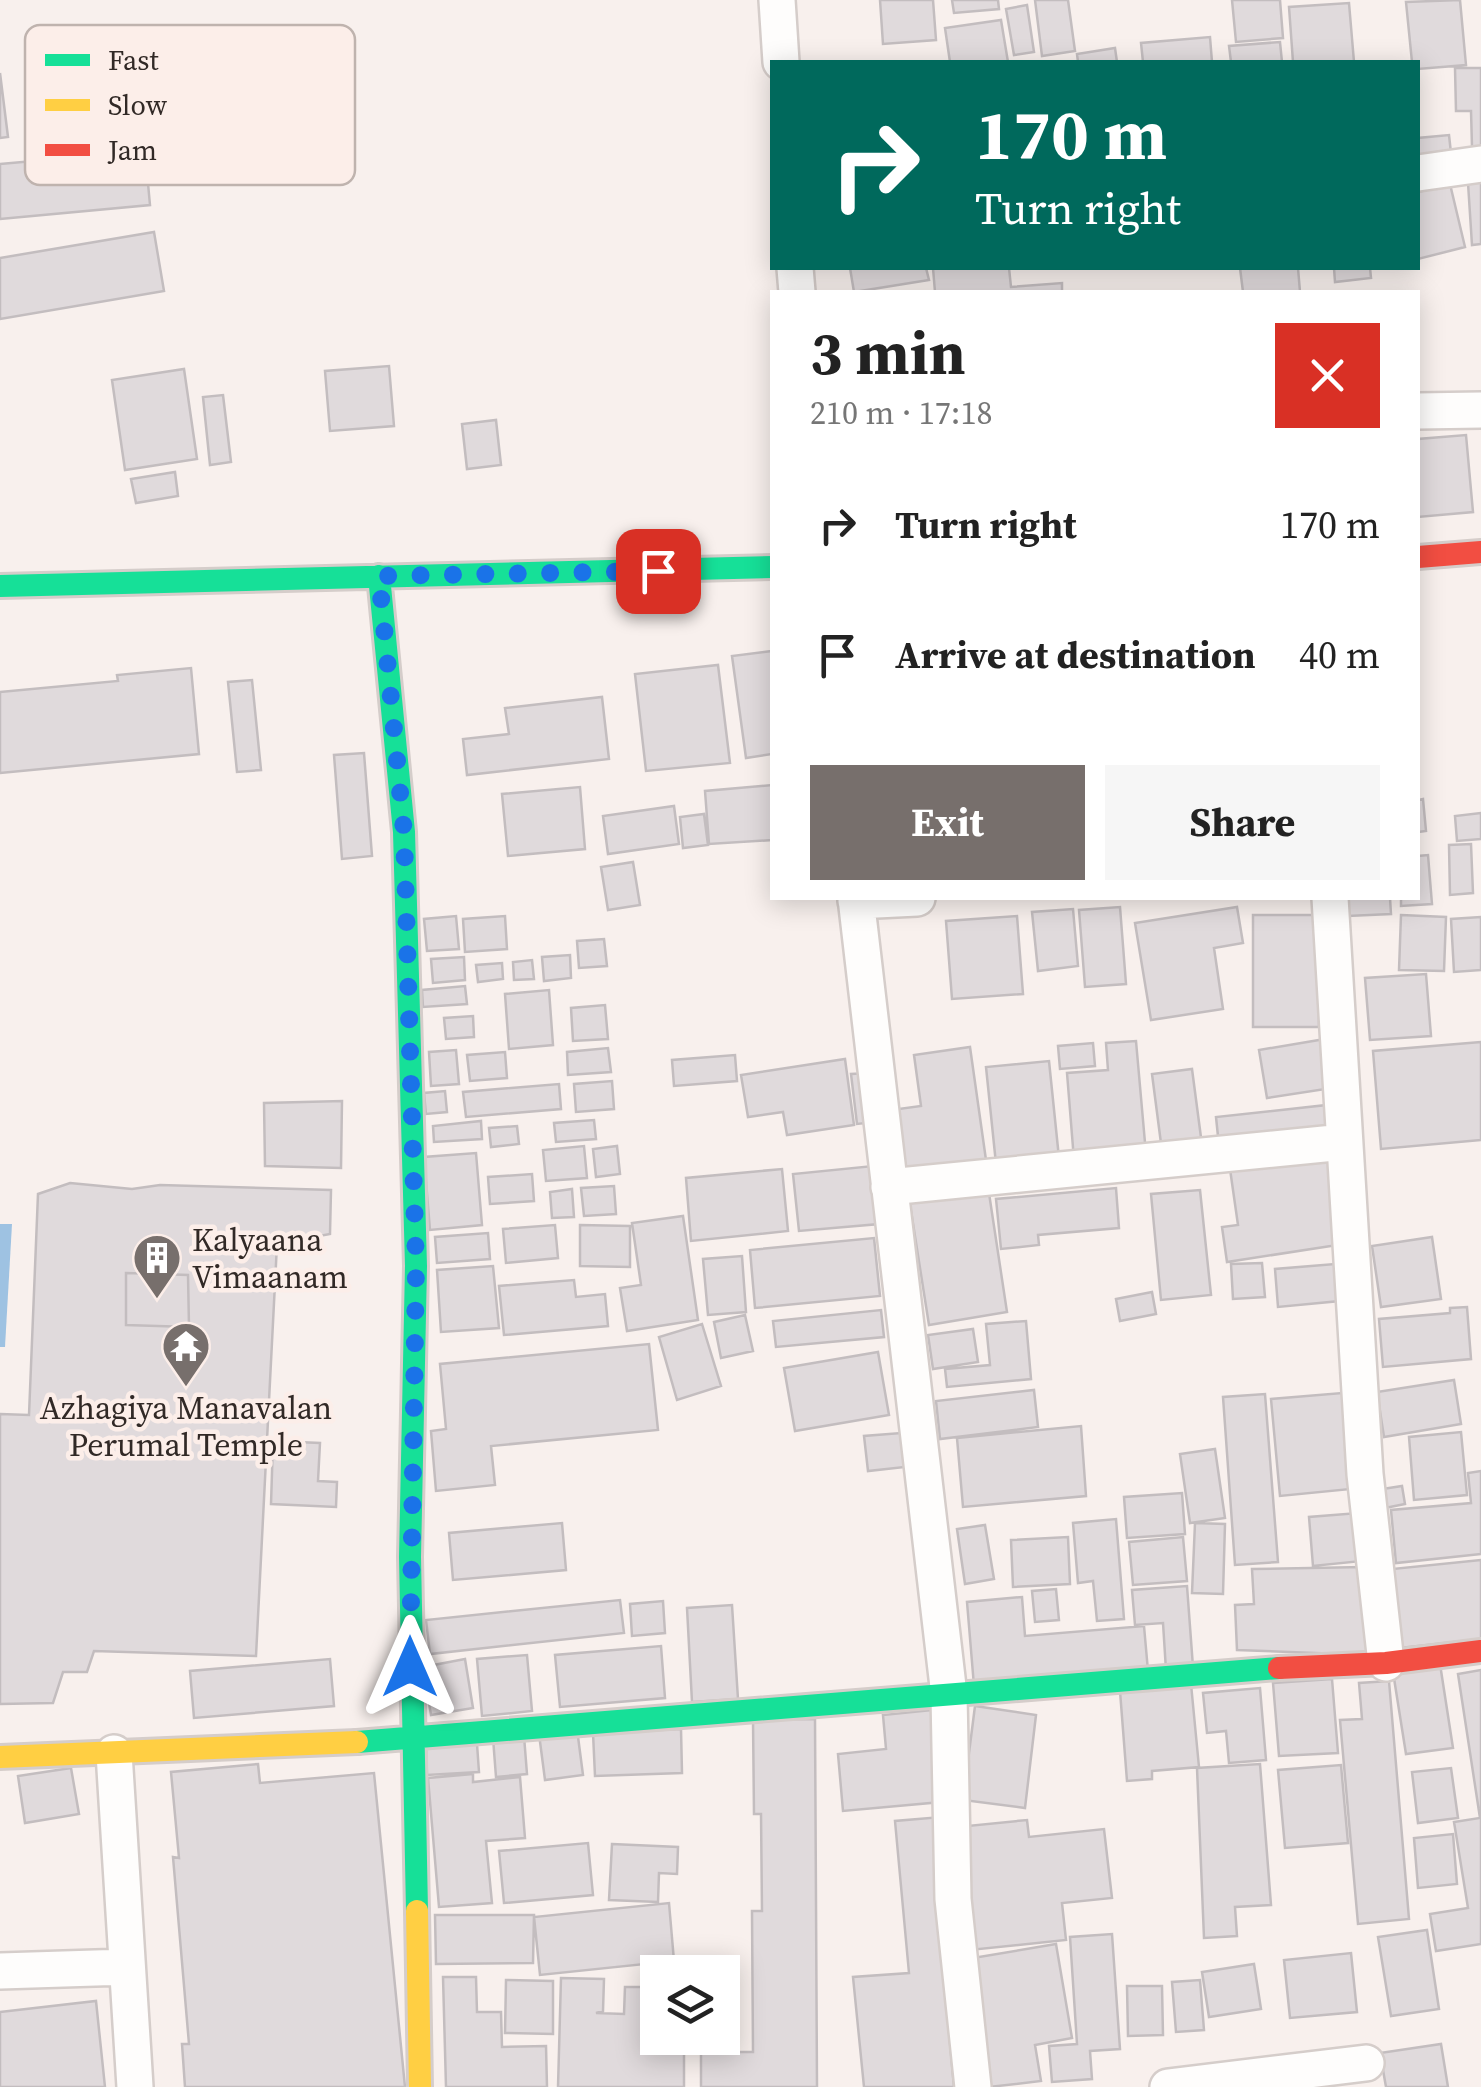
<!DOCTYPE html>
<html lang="en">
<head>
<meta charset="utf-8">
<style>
	body { margin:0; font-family:"Source Serif 4",serif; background:#f6f6f6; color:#222; height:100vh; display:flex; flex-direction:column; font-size:38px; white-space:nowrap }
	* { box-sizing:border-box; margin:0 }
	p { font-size:32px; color:#767676 }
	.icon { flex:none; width:55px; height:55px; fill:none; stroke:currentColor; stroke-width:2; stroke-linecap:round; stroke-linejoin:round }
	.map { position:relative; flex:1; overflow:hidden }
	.details { position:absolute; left:770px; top:290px; width:650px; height:610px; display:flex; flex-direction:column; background:#fff; border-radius:0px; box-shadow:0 5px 25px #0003 }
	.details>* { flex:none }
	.guide { position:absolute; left:770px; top:60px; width:650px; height:210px; border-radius:0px; box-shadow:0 5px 25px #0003; background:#00695c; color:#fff; overflow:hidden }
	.tools { position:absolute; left:640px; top:1955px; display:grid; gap:20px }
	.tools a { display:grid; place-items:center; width:100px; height:100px; border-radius:0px; background:#fff; box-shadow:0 5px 25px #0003; font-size:50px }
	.pin { position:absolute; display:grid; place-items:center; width:85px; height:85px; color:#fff; margin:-42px; border-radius:20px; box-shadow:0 5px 15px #0006 }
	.me { position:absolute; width:110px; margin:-55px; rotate:0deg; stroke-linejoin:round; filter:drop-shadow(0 0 8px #0008) }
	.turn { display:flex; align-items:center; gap:35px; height:210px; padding:0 40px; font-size:45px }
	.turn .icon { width:130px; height:130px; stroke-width:2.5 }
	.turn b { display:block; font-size:70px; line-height:85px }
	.round { display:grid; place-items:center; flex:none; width:105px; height:105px; border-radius:0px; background:#f6f6f6 }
	.head { display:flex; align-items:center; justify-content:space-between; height:170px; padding:0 40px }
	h1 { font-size:60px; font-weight:700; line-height:75px }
	.button { display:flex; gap:20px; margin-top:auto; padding:20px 40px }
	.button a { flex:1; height:115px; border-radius:0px; background:#776f6c; color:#fff; font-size:40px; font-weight:700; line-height:115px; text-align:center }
	.button a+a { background:#f6f6f6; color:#222 }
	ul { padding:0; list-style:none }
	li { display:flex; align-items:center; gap:30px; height:130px; padding:0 40px }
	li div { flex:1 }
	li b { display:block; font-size:38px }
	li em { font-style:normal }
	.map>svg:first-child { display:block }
</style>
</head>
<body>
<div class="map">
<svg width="1481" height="2087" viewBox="0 0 1481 2087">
	<rect width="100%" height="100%" fill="#f8f0ed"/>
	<path fill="#9ec2e2" d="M0,1224H12L5,1347H0Z"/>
	<path fill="#e0dadc" stroke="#c3bdbf" stroke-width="2.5" d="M880,0H933L936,40L883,44Z
		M952,0H998L999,9L954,13Z
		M1035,0H1068L1075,51L1042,56Z
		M1232,0H1280L1283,38L1236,42Z
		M1460,0L1466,65L1418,69V62H1412L1406,2Z
		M1349,3L1354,62H1293L1289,7Z
		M1027,5L1034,52L1014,55L1006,9Z
		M1001,20L1008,62H950L945,28Z
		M1210,37L1212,62H1143L1141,43Z
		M1280,42L1282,62H1231L1229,46Z
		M1115,48L1117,62H1078L1077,54Z
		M1455,68H1481V147H1472L1471,111H1456Z
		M0,73L8,137L0,138Z
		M1449,135L1451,153L1418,157V138Z
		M145,151L150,205L0,219V164Z
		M1481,182V244L1472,245L1468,183Z
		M1450,184L1465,247L1418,259V192Z
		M154,232L164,291L0,319V258Z
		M850,268H926L929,280L854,292Z
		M933,268H1009L1011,287L1062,283V292H935Z
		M1240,268H1298L1300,292H1243Z
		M1334,268H1370L1371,278L1335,282Z
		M389,366L394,426L330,431L325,371Z
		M184,369L197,459L125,470L112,380Z
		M223,395L231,462L210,465L203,397Z
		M496,420L501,465L467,469L462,424Z
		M1466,435L1473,512L1418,517V439Z
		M175,472L178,496L136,503L131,479Z
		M772,651V754L746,758L732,656Z
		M718,665L730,763L646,771L635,674Z
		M191,668L199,754L0,773V692L118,681L117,675Z
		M252,680L261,770L237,772L228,682Z
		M602,697L609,759L467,775L463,739L509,734L505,708Z
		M364,753L372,856L342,859L334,755Z
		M772,785V840L709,844L705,791Z
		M580,787L585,849L508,856L502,794Z
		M1423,799L1426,831L1418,832V800Z
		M674,806L679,844L608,854L603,816Z
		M1481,813V839L1457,841L1455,816Z
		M704,814L708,845L683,848L680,817Z
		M1471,844L1473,893L1450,895L1449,845Z
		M1428,855L1432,904L1401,906V898H1418V856Z
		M633,862L640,905L608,910L601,867Z
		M1347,898H1390L1391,914L1348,916Z
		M1120,907L1126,984L1085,987L1079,910Z
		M1237,907L1243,943L1214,948L1223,1009L1151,1020L1135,923Z
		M1073,909L1078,966L1038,971L1032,912Z
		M1253,915H1319V1027H1253Z
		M1401,915L1446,917L1444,971L1399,970Z
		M456,916L459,949L427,951L424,919Z
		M505,916L507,949L465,952L463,919Z
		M1017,916L1023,994L952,999L946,921Z
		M1481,917V970L1454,972L1451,919Z
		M604,939L607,966L579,968L577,941Z
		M570,955L571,978L544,981L542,957Z
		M464,957L465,980L433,983L431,959Z
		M532,960L534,979L514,980L513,962Z
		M502,963L503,979L478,982L476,965Z
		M1426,974L1431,1036L1370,1040L1365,978Z
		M465,986L467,1004L423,1007L422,990Z
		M549,990L553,1045L509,1049L505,994Z
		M605,1005L608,1039L573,1041L571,1008Z
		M473,1016L474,1037L446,1039L444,1018Z
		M1325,1039L1332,1088L1267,1098L1259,1050Z
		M1136,1041L1146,1154L1074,1160L1067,1073L1108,1070L1106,1043Z
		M1481,1042V1140L1381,1149L1373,1051Z
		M1093,1043L1095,1066L1060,1069L1058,1046Z
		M970,1047L987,1167L894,1180L884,1111L921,1106L914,1055Z
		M608,1048L611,1072L568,1075L567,1052Z
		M456,1050L459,1084L431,1086L429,1052Z
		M505,1052L507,1078L470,1081L467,1055Z
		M735,1055L737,1081L674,1086L672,1060Z
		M845,1059L854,1125L787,1135L783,1112L748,1117L741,1075Z
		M1049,1061L1059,1158L996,1164L986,1067Z
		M1192,1069L1202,1145L1162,1151L1152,1074Z
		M870,1073L876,1122L857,1124L851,1074Z
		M612,1081L614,1109L576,1112L574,1084Z
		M559,1084L561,1109L466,1117L463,1092Z
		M445,1091L447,1112L426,1114L424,1093Z
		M342,1101L341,1168L265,1166L264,1103Z
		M1327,1105L1330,1134L1219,1146L1216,1117Z
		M594,1120L596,1139L556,1142L554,1123Z
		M481,1121L482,1139L434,1142L433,1126Z
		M517,1126L519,1144L491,1147L489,1128Z
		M584,1146L587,1178L546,1181L543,1150Z
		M617,1146L620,1174L596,1177L593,1149Z
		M476,1153L482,1225L430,1230L424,1157Z
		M1330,1153L1344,1244L1227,1262L1222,1227L1238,1225L1230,1169Z
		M873,1166L879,1224L799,1231L793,1174Z
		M782,1169L788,1231L691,1241L686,1178Z
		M532,1174L534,1201L490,1204L488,1177Z
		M987,1180L1007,1312L929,1325L908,1192Z
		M70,1183L132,1189L160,1185L331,1190L330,1234L277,1244L256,1656L94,1651L87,1672H63L53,1703L0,1704V1414L29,1415L38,1194Z
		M614,1186L616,1214L584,1216L581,1188Z
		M1116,1188L1119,1228L1038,1235L1039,1245L1001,1249L996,1199Z
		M572,1189L574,1217L552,1218L550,1192Z
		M1200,1190L1211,1295L1161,1300L1151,1194Z
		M683,1216L698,1320L627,1331L620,1288L641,1285L632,1223Z
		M555,1225L558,1258L506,1263L503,1229Z
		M580,1225L630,1226V1267L580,1266Z
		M488,1233L490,1259L437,1263L435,1237Z
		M1432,1237L1441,1299L1381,1307L1372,1246Z
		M874,1238L880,1296L755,1308L750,1250Z
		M742,1256L746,1312L708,1315L703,1259Z
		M1262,1263L1265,1297L1233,1299L1231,1264Z
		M1347,1263L1350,1300L1278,1307L1275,1269Z
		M493,1266L499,1328L441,1332L437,1270Z
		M126,1273L188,1275L189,1327L126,1325Z
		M574,1280L576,1297L605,1294L608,1326L504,1335L499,1286Z
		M1152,1292L1156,1314L1120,1321L1116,1299Z
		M1467,1307L1471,1359L1383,1367L1379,1319L1450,1313V1308Z
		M881,1310L884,1337L776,1347L773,1321Z
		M745,1315L753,1351L721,1358L714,1322Z
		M1026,1321L1031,1379L947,1387L945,1369L990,1365L986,1324Z
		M702,1324L721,1386L677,1400L659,1337Z
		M973,1329L978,1362L933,1369L928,1335Z
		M649,1344L658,1430L491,1446L495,1485L436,1491L431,1431L446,1429L440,1364Z
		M878,1352L889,1415L795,1431L784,1368Z
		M1454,1380L1461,1424L1384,1437L1377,1392Z
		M1034,1390L1038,1427L940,1439L936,1401Z
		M1342,1393L1351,1489L1280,1496L1271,1399Z
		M1265,1394L1278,1562L1235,1565L1223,1397Z
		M1081,1426L1086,1496L963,1507L957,1438Z
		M1461,1432L1467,1495L1414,1500L1409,1437Z
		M901,1433L905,1467L868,1471L864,1436Z
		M273,1441L320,1443L318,1481L337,1482L336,1507L271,1504Z
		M1215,1449L1225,1518L1190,1523L1180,1454Z
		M1481,1471V1554L1396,1563L1391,1510L1471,1503L1468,1473Z
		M1402,1486L1405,1504L1380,1509L1376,1490Z
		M1182,1493L1185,1534L1127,1538L1124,1497Z
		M1358,1513L1362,1561L1313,1566L1309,1517Z
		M1116,1519L1124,1619L1097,1621L1093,1581L1078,1583L1073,1523Z
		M562,1523L566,1570L453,1580L449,1533Z
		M1195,1523L1225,1524L1223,1594L1192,1593Z
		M985,1525L994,1579L965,1584L957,1529Z
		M1068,1537L1070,1584L1013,1587L1011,1540Z
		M1183,1537L1187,1581L1133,1585L1129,1542Z
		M1481,1560V1639L1400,1648L1392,1569Z
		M1363,1567L1367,1655L1237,1650L1235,1605L1254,1604L1252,1569Z
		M1187,1586L1193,1667L1166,1670L1163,1623L1135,1625L1132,1590Z
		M1056,1589L1059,1620L1035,1622L1032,1591Z
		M1022,1597L1025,1636L1144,1626L1148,1671L974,1686L967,1602Z
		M620,1600L624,1633L430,1654L426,1620Z
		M663,1601L665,1633L632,1636L630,1604Z
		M732,1605L738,1699L692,1702L687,1608Z
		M661,1646L665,1698L560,1707L555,1655Z
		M527,1655L532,1711L482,1716L477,1659Z
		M330,1659L334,1706L194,1718L190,1671Z
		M465,1659L473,1708L431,1715L423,1667Z
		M1440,1664L1453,1748L1406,1754L1393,1672Z
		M1481,1670V1944L1436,1951L1430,1914L1468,1908L1454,1822L1480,1818L1458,1674Z
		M1332,1679L1338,1753L1279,1756L1273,1683Z
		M1389,1681L1409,1919L1358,1924L1340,1720L1362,1719L1359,1683Z
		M1191,1684L1199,1767L1152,1771V1779L1127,1781L1120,1691Z
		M1260,1688L1266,1760L1229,1763L1226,1731L1207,1733L1203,1693Z
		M975,1706L1036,1715L1025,1808L963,1800Z
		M932,1710L941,1802L843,1811L838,1754L886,1749L883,1715Z
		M815,1719L817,2087H701V2052H753L752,1911H762L761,1814H754L753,1720Z
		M577,1729L583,1775L545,1780L539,1734Z
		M681,1729L682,1773L595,1776L593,1733Z
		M524,1736L527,1774L496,1777L493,1738Z
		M477,1744L479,1772L427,1775L426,1748Z
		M258,1764L260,1783L374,1773L405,2087H185L182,2044H189L173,1857L179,1858L171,1772Z
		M1260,1764L1271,1905L1235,1907L1237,1936L1204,1938L1197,1768Z
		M1341,1765L1348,1843L1285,1848L1278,1770Z
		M71,1768L79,1814L25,1823L18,1776Z
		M1451,1768L1458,1818L1418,1823L1412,1772Z
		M473,1774V1782L520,1777L525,1838L486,1841L492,1903L439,1907L428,1778Z
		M941,1817L956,1976L944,1977L954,2087H864L853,1977L909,1973L895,1821Z
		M1027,1820L1029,1837L1104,1829L1112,1898L1062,1903L1066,1940L970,1950L957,1827Z
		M1453,1834L1457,1884L1418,1888L1414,1838Z
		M588,1843L593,1895L504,1903L499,1851Z
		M612,1844L678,1847L677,1874L659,1873L658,1902L609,1900Z
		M669,1903L674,1961L540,1975L534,1917Z
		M435,1915H534L533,1963L436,1964Z
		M1427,1930L1439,2009L1391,2016L1378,1937Z
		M1112,1934L1120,2049L1090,2051L1092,2079L1052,2082L1049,2046L1077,2044L1070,1937Z
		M1056,1944L1072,2038L1035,2045L1041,2081L989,2087L967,1959Z
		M1351,1953L1357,2012L1290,2018L1284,1960Z
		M1254,1964L1261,2009L1209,2017L1202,1972Z
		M443,1977H476L477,2012H501L502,2047L546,2046L547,2087H446Z
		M561,1978L604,1979L603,2011L596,2013L624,2014L625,1987H658V2038H684V2087H558Z
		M506,1980L553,1981V2034L505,2033Z
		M1200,1980L1204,2030L1176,2032L1172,1982Z
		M1127,1986H1162L1163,2035L1128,2036Z
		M96,2001L105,2087H0V2012Z
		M1441,2044L1448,2087H1386L1380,2053Z"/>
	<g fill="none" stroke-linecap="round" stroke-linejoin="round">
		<g stroke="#d5cdca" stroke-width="40">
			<path id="street" d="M777,0L781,62
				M1418,173L1481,164
				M795,268L797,292
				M1418,411L1481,410
				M856,898L949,1695L953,1899L973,2087
				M1330,898L1365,1474L1386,1663
				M856,901L917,898
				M889,1187L1344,1142
				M114,1753L135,2087
				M0,1971L127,1967
				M1168,2087L1366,2063"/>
		</g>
		<g stroke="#d5cdca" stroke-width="28">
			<path id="fast" d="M379,576L404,832L416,1266L410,1557L417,1911
				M0,586L772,567
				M357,1742L1279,1668"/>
		</g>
		<g stroke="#d5cdca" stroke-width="28">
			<path id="slow" d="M0,1757L357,1742
				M417,1911L420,2087"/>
		</g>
		<g stroke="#d5cdca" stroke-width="28">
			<path id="jam" d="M1418,557L1481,552
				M1279,1668L1386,1663L1481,1651"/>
		</g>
		<use href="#street" stroke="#fefdfc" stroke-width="35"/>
		<use href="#fast" stroke="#16e098" stroke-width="22"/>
		<use href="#slow" stroke="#ffcf43" stroke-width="22"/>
		<use href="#jam" stroke="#f24e42" stroke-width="22"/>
	</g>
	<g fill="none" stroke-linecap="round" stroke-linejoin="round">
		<path stroke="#1a73e8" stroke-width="18" stroke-dasharray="0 32.4" d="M410,1667L416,1266L404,832L379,576L658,571"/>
	</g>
	<defs>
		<g id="building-pin" transform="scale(2.5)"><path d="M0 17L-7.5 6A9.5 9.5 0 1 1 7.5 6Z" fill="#776f6c" stroke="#fceee9"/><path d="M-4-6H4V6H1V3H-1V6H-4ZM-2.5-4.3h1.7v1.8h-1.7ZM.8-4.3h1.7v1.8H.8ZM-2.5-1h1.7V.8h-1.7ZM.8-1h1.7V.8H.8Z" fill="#fff"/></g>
		<g id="temple-pin" transform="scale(2.5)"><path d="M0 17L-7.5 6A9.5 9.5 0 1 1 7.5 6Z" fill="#776f6c" stroke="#fceee9"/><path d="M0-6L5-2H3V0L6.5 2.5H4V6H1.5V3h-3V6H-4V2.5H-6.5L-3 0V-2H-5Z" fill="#fff"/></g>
	</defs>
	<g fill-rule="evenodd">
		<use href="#building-pin" x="157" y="1258"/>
		<use href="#temple-pin" x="186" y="1346"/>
	</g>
	<g text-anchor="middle" stroke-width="9" stroke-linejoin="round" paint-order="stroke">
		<g font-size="32" fill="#312926" stroke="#fceee9" text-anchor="start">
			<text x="192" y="1251">Kalyaana<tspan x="192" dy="37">Vimaanam</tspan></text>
			<text x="186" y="1419" text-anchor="middle">Azhagiya Manavalan<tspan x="186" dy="37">Perumal Temple</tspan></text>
		</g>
	</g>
	<rect x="25" y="25" width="330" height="160" rx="15" fill="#fceee9" stroke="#bfb3ae" stroke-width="2.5"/>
	<rect x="45" y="54" width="45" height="12" fill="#16e098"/>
	<rect x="45" y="99" width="45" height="12" fill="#ffcf43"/>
	<rect x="45" y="144" width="45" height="12" fill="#f24e42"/>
	<g font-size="28" fill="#312926">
		<text x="108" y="70">Fast</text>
		<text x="108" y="115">Slow</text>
		<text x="108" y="160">Jam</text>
	</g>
</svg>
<div class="tools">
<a><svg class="icon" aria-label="layers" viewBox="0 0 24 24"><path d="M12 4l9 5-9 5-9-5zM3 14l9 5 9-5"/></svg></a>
</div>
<div class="pin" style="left:658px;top:571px;background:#d93025"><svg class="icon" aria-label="arrive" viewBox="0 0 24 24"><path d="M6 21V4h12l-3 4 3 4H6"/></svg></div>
<svg class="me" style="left:410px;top:1667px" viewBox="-20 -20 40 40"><path d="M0-17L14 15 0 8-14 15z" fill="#1a73e8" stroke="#fff" stroke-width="4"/></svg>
<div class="guide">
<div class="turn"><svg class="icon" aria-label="right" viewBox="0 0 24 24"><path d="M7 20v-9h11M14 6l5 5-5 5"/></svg><div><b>170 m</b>Turn right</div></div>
</div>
<section class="details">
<div class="head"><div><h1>3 min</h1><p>210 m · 17:18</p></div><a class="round" style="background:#d93025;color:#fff"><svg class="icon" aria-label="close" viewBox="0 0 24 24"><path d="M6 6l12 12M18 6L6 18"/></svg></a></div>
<ul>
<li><svg class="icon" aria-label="right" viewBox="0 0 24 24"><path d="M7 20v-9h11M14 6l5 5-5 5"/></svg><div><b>Turn right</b></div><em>170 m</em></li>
<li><svg class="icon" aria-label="arrive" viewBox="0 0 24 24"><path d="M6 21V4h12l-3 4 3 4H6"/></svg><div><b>Arrive at destination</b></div><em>40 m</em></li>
</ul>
<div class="button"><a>Exit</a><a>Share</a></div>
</section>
</div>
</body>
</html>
